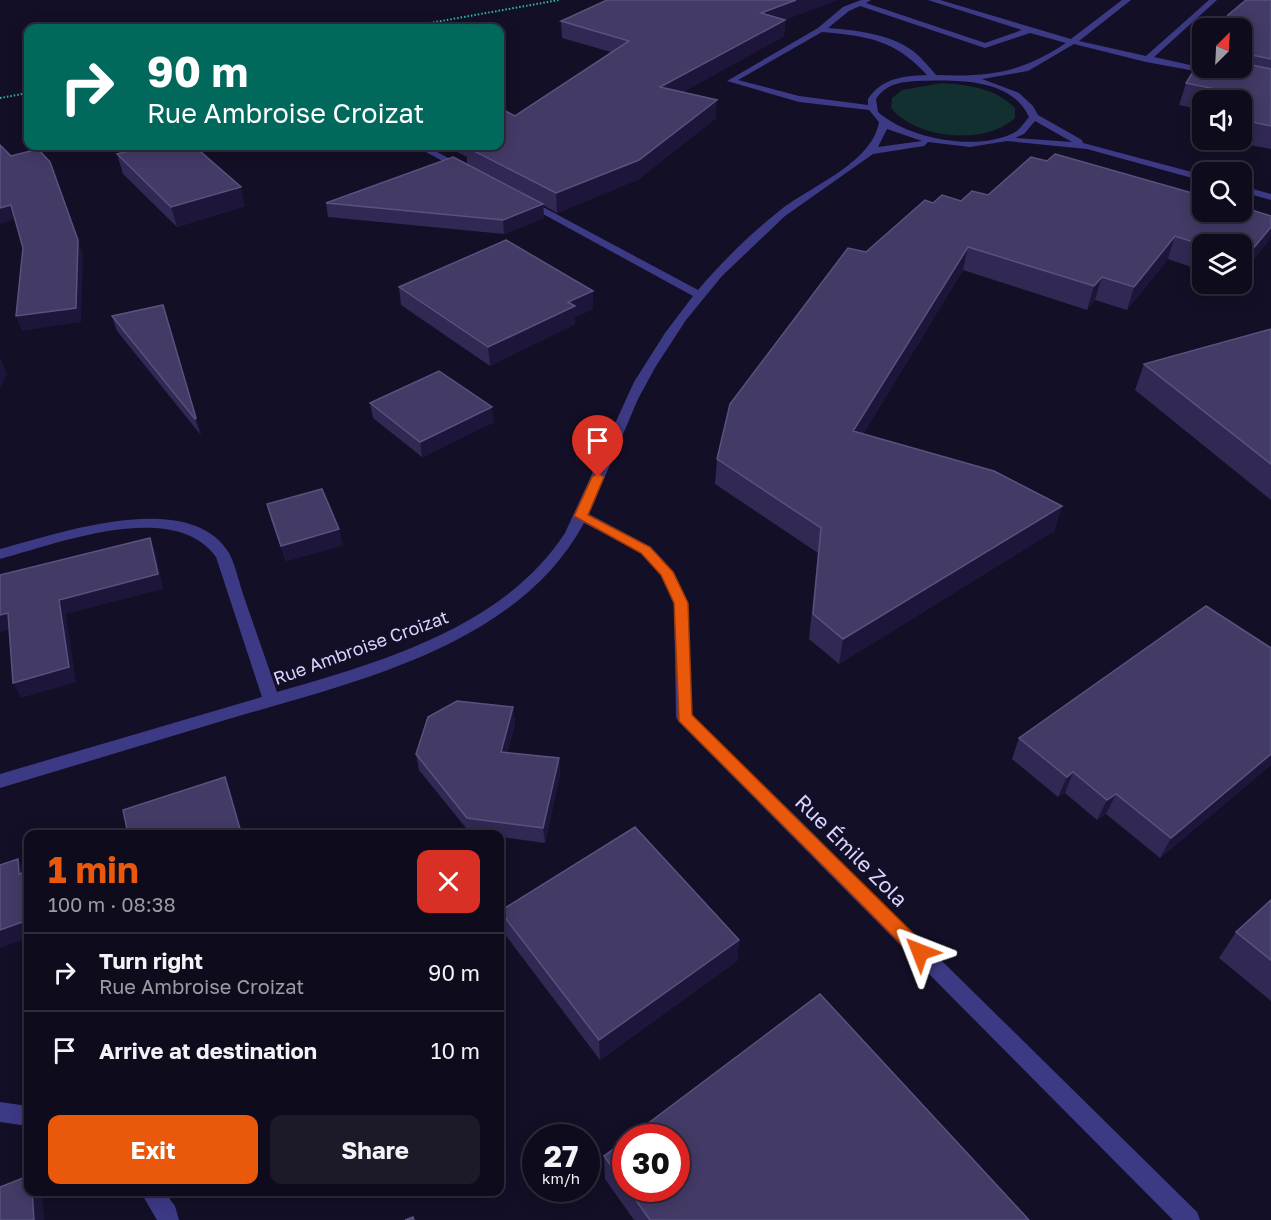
<!DOCTYPE html>
<html lang="en">
<head>
<meta charset="utf-8">
<style>
	body { margin:0; font-family:"Golos Text",sans-serif; background:#1c1929; color:#f1f3f6; height:100vh; display:flex; flex-direction:column; font-size:22px; white-space:nowrap }
	* { box-sizing:border-box; margin:0 }
	p { font-size:20px; color:#9b9ba3 }
	.icon { flex:none; width:33px; height:33px; fill:none; stroke:currentColor; stroke-width:2; stroke-linecap:round; stroke-linejoin:round }
	.map { position:relative; flex:1; overflow:hidden }
	.sheet { position:absolute; left:24px; top:830px; width:480px; height:366px; display:flex; flex-direction:column; background:#0e0b1c; border-radius:12px; box-shadow:0 3px 15px #0003,0 0 0 2px #2e2b3b }
	.sheet>* { flex:none }
	.top-card { position:absolute; left:24px; top:24px; width:480px; height:126px; border-radius:12px; box-shadow:0 3px 15px #0003,0 0 0 2px #2e2b3b; background:#00695c; color:#fff; overflow:hidden }
	.needle { width:39px; rotate:24deg }
	.fabs { position:absolute; left:1192px; top:18px; display:grid; gap:12px }
	.fabs a { display:grid; place-items:center; width:60px; height:60px; border-radius:12px; background:#0e0b1c; box-shadow:0 3px 15px #0003,0 0 0 2px #2e2b3b; font-size:30px }
	.speed { position:absolute; left:522px; top:1124px; display:flex; gap:12px; font-size:30px; font-weight:700; text-align:center }
	.speed>* { display:grid; place-content:center; width:78px; height:78px; border-radius:50%; background:#0e0b1c; box-shadow:0 3px 15px #0003,0 0 0 2px #2e2b3b; line-height:1 }
	.speed small { font-size:15px; font-weight:400 }
	.speed .limit { border:9px solid #d22; background:#fff; color:#111 }
	.pin { position:absolute; display:grid; place-items:center; width:51px; height:51px; color:#fff; margin:-62px -26px; border-radius:50% 50% 50% 0; rotate:-45deg; box-shadow:0 0 6px #0007 }
	.pin .icon { rotate:45deg }
	.me { position:absolute; width:66px; margin:-33px; rotate:315deg; stroke-linejoin:round; filter:drop-shadow(0 0 4px #0008) }
	.turn { display:flex; align-items:center; gap:21px; height:126px; padding:0 24px; font-size:27px }
	.turn .icon { width:78px; height:78px; stroke-width:2.5 }
	.turn b { display:block; font-size:42px; line-height:51px }
	.round { display:grid; place-items:center; flex:none; width:63px; height:63px; border-radius:12px; background:#1c1929 }
	.headline { display:flex; align-items:center; justify-content:space-between; height:102px; padding:0 24px }
	h1 { font-size:36px; font-weight:700; line-height:45px; color:#ea580c }
	.action { display:flex; gap:12px; margin-top:auto; padding:12px 24px }
	.action a { flex:1; height:69px; border-radius:12px; background:#ea580c; color:#fff; font-size:24px; font-weight:700; line-height:69px; text-align:center }
	.action a+a { background:#1c1929; color:#f1f3f6 }
	ul { padding:0; list-style:none }
	li { display:flex; align-items:center; gap:18px; height:78px; padding:0 24px; border-top:2px solid #2e2b3b }
	li div { flex:1 }
	li b { display:block; font-size:22px }
	li em { font-style:normal }
	.map>svg:first-child { display:block }
</style>
</head>
<body>
<div class="map">
<svg width="1271" height="1220" viewBox="0 0 1271 1220">
	<rect width="100%" height="100%" fill="#130f26"/>
	<path fill="#12302f" d="M942,83C969,85 995,88 1015,108V118C985,146 916,139 891,108L892,98L902,90Z"/>
	<g fill="none" stroke-linecap="round" stroke-linejoin="round">
		<path stroke="#2fb8b0" stroke-width="2" stroke-dasharray="1.5 2" stroke-linecap="butt" d="M402,28L559,0
			M0,98L28,93"/>
		<path fill="#3d3a85" fill-rule="evenodd" d="M861,0H871L866,3L985,43L1022,30L928,0H940L1071,39L1122,0H1131L1079,41L1146,56L1209,0H1217L1154,57L1217,71V75L1146,62L1074,44L1028,71L982,79L1019,93L1033,106L1038,115L1082,140L1083,143L1203,175V181L1087,149L1007,141L970,147L928,142L924,146L873,154L785,216L722,276L686,320L656,366L638,399L589,514L651,547L674,572L688,603L692,715L1197,1212L1200,1220H1173L678,721L676,717L674,603L661,574L641,553L584,523C516,649 349,683 222,721C148,743 74,766 0,788V774L262,697L216,557C174,498 56,544 0,559V549C57,534 189,487 229,553C236,566 239,583 244,597C255,629 266,660 277,692C380,662 503,628 565,533L634,382L665,333L693,296L521,202L530,200L698,290C722,262 749,235 778,212C808,187 872,164 879,122L869,110L799,102L727,81L818,28L843,7ZM860,6L985,48L1030,33L1066,43C1021,73 989,77 936,75C929,67 922,58 913,51C891,34 855,30 828,28L849,11ZM822,32C868,36 895,40 927,75C903,76 882,78 868,99V105L799,96L738,80ZM917,81C954,80 1011,77 1029,117C1026,121 1021,127 1017,131C980,153 908,139 878,112L876,99C886,84 900,82 917,81ZM1035,121L1072,142L1015,138L1024,134ZM887,129L922,141L878,147Z
			M415,146H426L467,168L459,170Z
			M1242,186L1271,194V200L1242,192Z
			M0,1102L28,1106V1126L0,1122Z
			M140,1191H164L175,1206L179,1220H157Z"/>
	</g>
	<path fill="#312854" d="M1271,0V149L1223,140H1242V100H1203V110L1179,105L1186,83L1242,68V28Z
		M785,20L784,36L683,92L716,118L639,179L557,213L543,205L544,218L504,234L328,217L326,203L467,164V157L445,146H500L515,116L611,52L562,38L561,21Z
		M117,154L245,206L177,227L123,174Z
		M988,195L1269,240L1242,274V244H1203V271L1168,259L1127,310L1095,300L1087,310L963,270L863,434L1062,506L1054,531L839,664L809,639L818,553L715,484L717,459L866,252L933,203L961,201Z
		M399,287L593,291V309L575,317V324L490,366L401,305Z
		M163,305L201,434H200L117,331L112,316Z
		M1271,329V500L1135,390L1144,364Z
		M370,403L494,422L422,457L373,418Z
		M267,504L343,545L286,561L271,520Z
		M513,707L515,723L507,753L559,758L560,774L545,843L500,837V834L470,833L419,770L416,754Z
		M1019,738L1271,765L1160,858L1106,814L1097,820L1065,793L1058,797L1012,759Z
		M1271,900V1001L1219,958L1236,932Z
		M500,911L739,940L737,961L600,1060L503,932Z
		M626,1140V1188H676L1029,1220H634L605,1179L604,1156Z"/>
	<path fill="#1d163a" d="M796,0H838L785,20L784,36L660,105V87L761,13Z
		M717,100L716,118L639,179L557,213L556,193Z
		M241,187L245,206L177,227L171,207Z
		M543,204L544,218L504,234L503,220Z
		M11,205L16,219L0,224V208Z
		M1271,227V236L1269,240L1242,274V267L1245,258Z
		M1175,236L1168,259L1127,310L1134,287Z
		M78,240L83,254L81,322L22,331L16,316Z
		M968,247L963,270L850,455L853,431Z
		M1102,277L1095,300L1087,310L1094,286Z
		M593,291V309L575,317V324L490,366L488,347L568,302Z
		M168,320L201,434H200L195,419Z
		M1,359L7,374L0,388V360Z
		M492,407L494,422L422,457L420,442Z
		M1062,506L1054,531L839,664L843,639Z
		M339,529L343,545L286,561L281,546Z
		M150,538L156,553L163,589L66,614L76,682L21,698L13,683L59,600Z
		M8,613L16,628L0,632V615Z
		M513,707L515,723L503,768L501,752Z
		M1271,754V765L1160,858L1171,838Z
		M559,758L560,774L545,843L543,828Z
		M1073,772L1065,793L1058,797L1067,777Z
		M225,777L231,792L243,834H226Z
		M1116,794L1106,814L1097,820L1107,800Z
		M18,859L27,874H19Z
		M28,920V938L0,948V930Z
		M739,940L737,961L600,1060L599,1040Z
		M32,1191H42L44,1220H34Z"/>
	<path fill="#433a66" stroke="#5a527e" stroke-width="1.5" d="M607,0H796L761,13L785,20L660,87L717,100L639,160L556,193L466,147L469,146H500V108L515,116L629,41L561,21Z
		M1246,0H1271V59L1242,53V28H1220L1228,15Z
		M1203,56V68H1242V63L1271,69V126L1242,120V100H1215L1220,90L1186,83Z
		M0,145L11,156L38,149L50,162L78,240L76,308L16,316L23,248L11,205L0,208Z
		M148,146H194L241,187L171,207L117,154Z
		M1055,154L1203,196V212H1242V207L1271,216V227L1245,258L1242,257V244L1203,245L1175,236L1134,287L1102,277L1094,286L968,247L853,431L994,471L1062,506L843,639L813,614L821,528L717,459L730,404L848,248L866,252L925,200L933,203L942,195L961,201L972,191L988,195L1031,157L1047,161Z
		M453,157L543,204L503,220L326,203Z
		M506,240L593,291L568,302L575,306L488,347L399,287Z
		M163,305L196,418L195,419L112,316Z
		M1271,329V464L1144,364Z
		M439,371L492,407L420,442L370,403Z
		M322,489L339,529L281,546L267,504Z
		M150,538L158,574L59,600L69,667L13,683L8,613L0,615V575Z
		M1206,606L1271,648V754L1171,838L1116,794L1107,800L1073,772L1067,777L1019,738Z
		M457,701L513,707L501,752L559,758L543,828L467,818L416,754L428,717Z
		M225,777L240,829L226,834H128L123,810Z
		M635,827L739,940L599,1040L500,911Z
		M18,859L19,874L28,871V920L0,930V865Z
		M1271,900V960L1236,932Z
		M820,994L1029,1220H650L627,1188H676V1137H630Z
		M626,1140V1186L604,1156Z
		M28,1176V1191H32L34,1220H0V1187Z
		M413,1217L414,1220H405Z"/>
	<path fill="#ea580c" stroke="#983908" stroke-width="1.5" d="M598,473L604,477L588,515L650,547L673,572L688,603L692,715L926,946L929,952L926,957L920,959L914,957L679,721L674,603L661,575L641,553L574,516L592,477Z"/>
	<g text-anchor="middle" stroke-width="6" stroke-linejoin="round" paint-order="stroke">
		<g font-size="18" fill="#d9d4ff" stroke="#130f26">
			<text transform="translate(361 648) rotate(-20)" y="6">Rue Ambroise Croizat</text>
		</g>
		<g font-size="21" fill="#d9d4ff" stroke="#130f26">
			<text transform="translate(851 851) rotate(45)" y="7">Rue Émile Zola</text>
		</g>
	</g>
</svg>
<div class="fabs">
<a><svg class="needle" viewBox="-14 -14 28 28"><path d="M0-13l5 13h-10z" fill="#e53935"/><path d="M0 13l5-13h-10z" fill="#9b9ba3"/></svg></a>
<a><svg class="icon" aria-label="sound" viewBox="0 0 24 24"><path d="M4 9h4l5-4v14l-5-4H4zM17 9q2 3 0 6"/></svg></a>
<a><svg class="icon" aria-label="search" viewBox="0 0 24 24"><circle cx="10" cy="10" r="6"/><path d="M15 15l6 6"/></svg></a>
<a><svg class="icon" aria-label="layers" viewBox="0 0 24 24"><path d="M12 4l9 5-9 5-9-5zM3 14l9 5 9-5"/></svg></a>
</div>
<div class="speed"><div>27<small>km/h</small></div><div class="limit">30</div></div>
<div class="pin" style="left:598px;top:477px;background:#d93025"><svg class="icon" aria-label="arrive" viewBox="0 0 24 24"><path d="M6 21V4h12l-3 4 3 4H6"/></svg></div>
<svg class="me" style="left:920px;top:952px" viewBox="-20 -20 40 40"><path d="M0-17L14 15 0 8-14 15z" fill="#ea580c" stroke="#fff" stroke-width="4"/></svg>
<div class="top-card">
<div class="turn"><svg class="icon" aria-label="right" viewBox="0 0 24 24"><path d="M7 20v-9h11M14 6l5 5-5 5"/></svg><div><b>90 m</b>Rue Ambroise Croizat</div></div>
</div>
<section class="sheet">
<div class="headline"><div><h1>1 min</h1><p>100 m · 08:38</p></div><a class="round" style="background:#d93025;color:#fff"><svg class="icon" aria-label="close" viewBox="0 0 24 24"><path d="M6 6l12 12M18 6L6 18"/></svg></a></div>
<ul>
<li><svg class="icon" aria-label="right" viewBox="0 0 24 24"><path d="M7 20v-9h11M14 6l5 5-5 5"/></svg><div><b>Turn right</b><p>Rue Ambroise Croizat</p></div><em>90 m</em></li>
<li><svg class="icon" aria-label="arrive" viewBox="0 0 24 24"><path d="M6 21V4h12l-3 4 3 4H6"/></svg><div><b>Arrive at destination</b></div><em>10 m</em></li>
</ul>
<div class="action"><a>Exit</a><a>Share</a></div>
</section>
</div>
</body>
</html>
